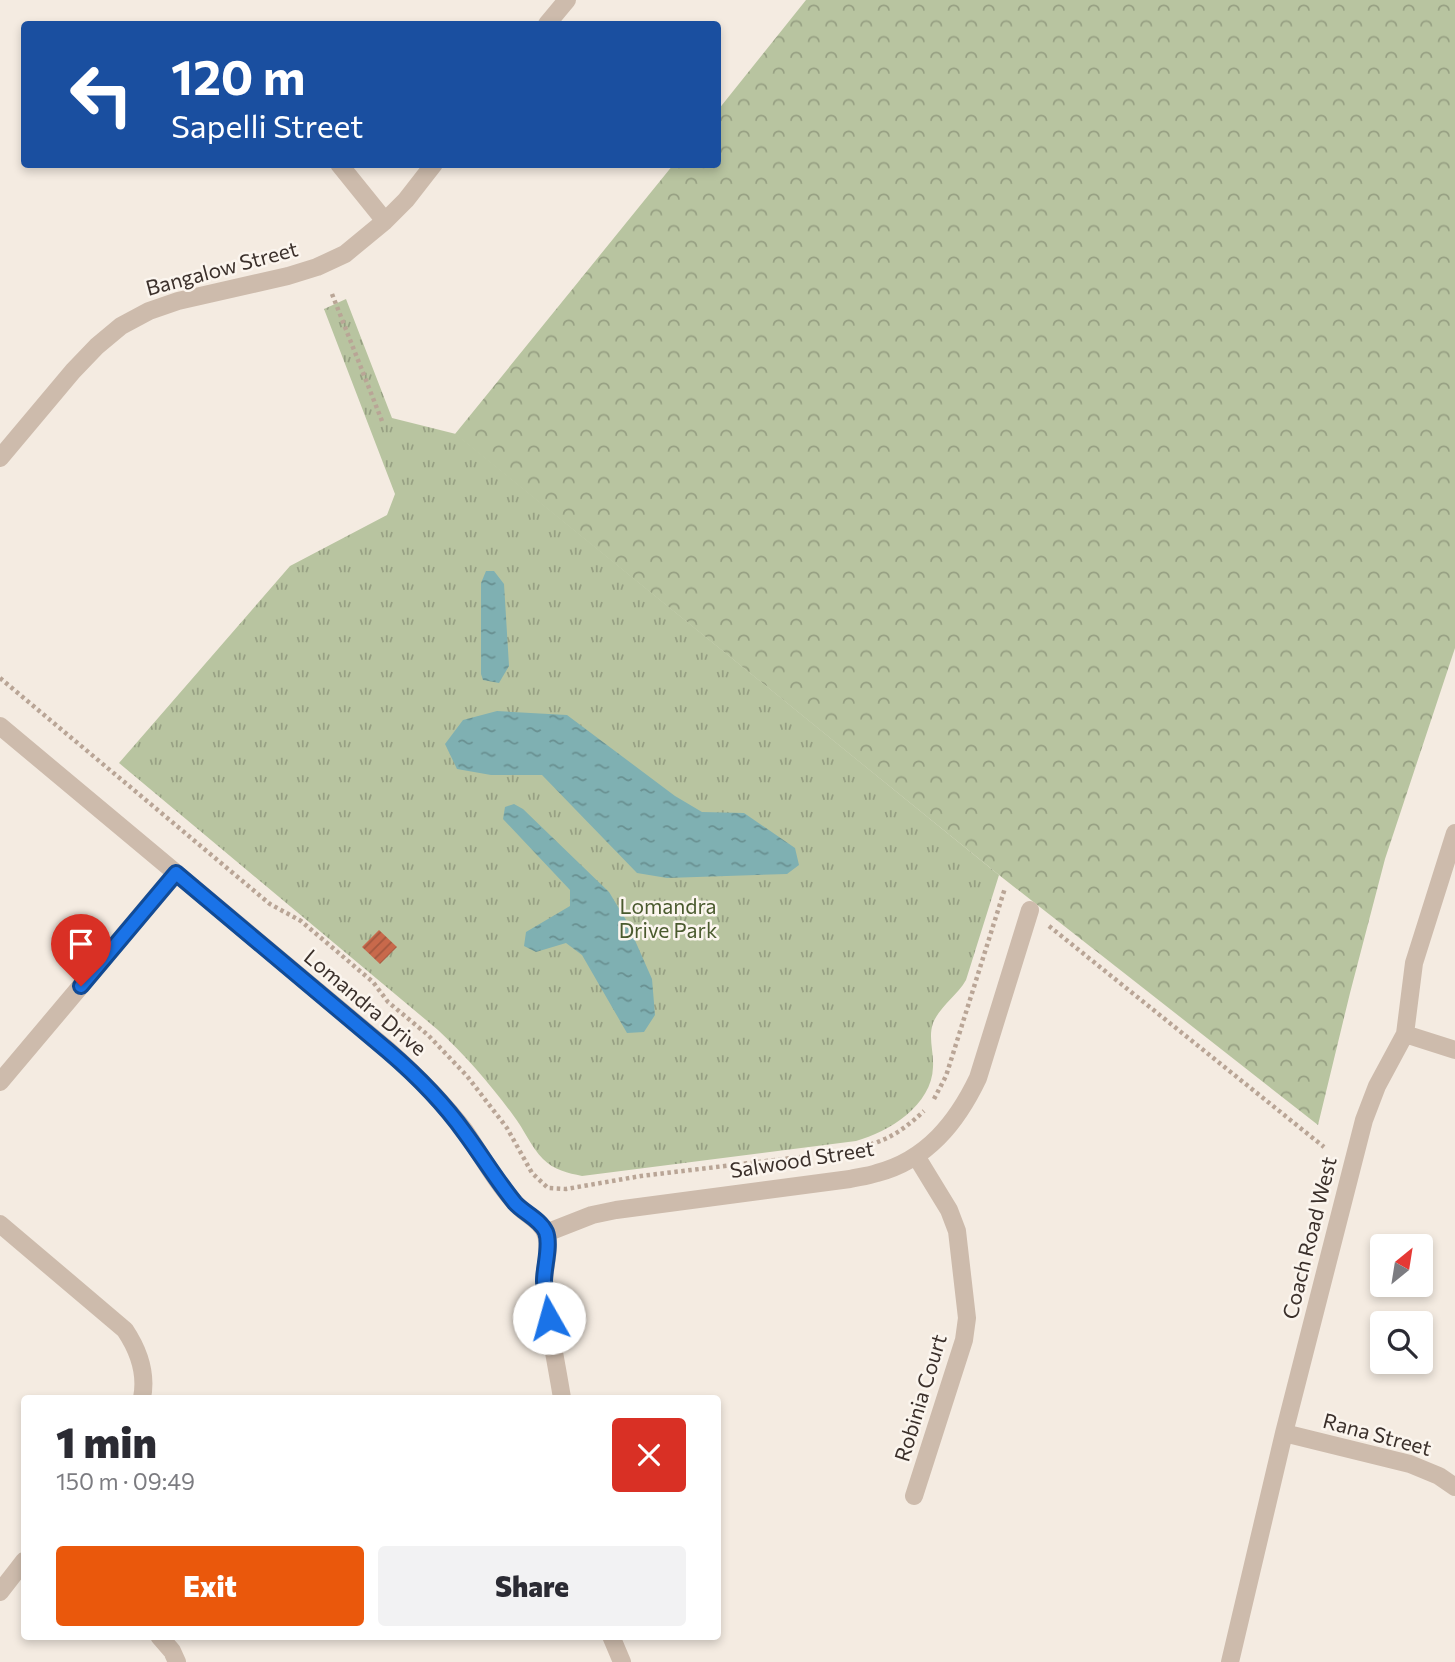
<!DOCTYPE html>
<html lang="en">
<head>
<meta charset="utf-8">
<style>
	body { margin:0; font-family:Commissioner,sans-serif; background:#f2f2f3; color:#2b2b33; height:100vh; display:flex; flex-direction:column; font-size:26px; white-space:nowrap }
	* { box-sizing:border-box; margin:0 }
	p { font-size:23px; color:#7c7c81 }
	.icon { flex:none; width:38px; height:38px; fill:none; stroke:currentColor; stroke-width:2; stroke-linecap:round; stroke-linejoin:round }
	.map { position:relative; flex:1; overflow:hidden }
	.side { position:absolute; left:21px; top:1395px; width:700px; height:245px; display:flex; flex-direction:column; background:#fff; border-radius:7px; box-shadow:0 4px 10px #0003 }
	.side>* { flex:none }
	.hud { position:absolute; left:21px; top:21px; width:700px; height:147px; border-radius:7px; box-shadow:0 4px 10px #0003; background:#1a4fa0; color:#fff; overflow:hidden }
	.needle { width:46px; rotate:30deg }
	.buttons { position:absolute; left:1370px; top:1234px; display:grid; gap:14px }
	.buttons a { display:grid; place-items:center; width:63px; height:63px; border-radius:7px; background:#fff; box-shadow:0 4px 10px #0003; font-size:35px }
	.pin { position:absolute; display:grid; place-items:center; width:60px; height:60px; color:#fff; margin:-72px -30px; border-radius:50% 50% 50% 0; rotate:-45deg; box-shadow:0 0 7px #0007 }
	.pin .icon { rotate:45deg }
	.me { position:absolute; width:77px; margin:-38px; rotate:353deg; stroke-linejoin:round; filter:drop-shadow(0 0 5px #0008) }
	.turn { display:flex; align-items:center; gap:24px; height:147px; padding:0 35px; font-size:32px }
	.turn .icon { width:91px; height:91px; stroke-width:2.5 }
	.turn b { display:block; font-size:49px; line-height:60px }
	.round { display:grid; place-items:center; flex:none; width:74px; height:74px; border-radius:7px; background:#f2f2f3 }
	.summary { display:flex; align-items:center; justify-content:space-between; height:119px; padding:0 35px }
	h1 { font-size:42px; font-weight:800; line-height:52px }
	.primary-button { display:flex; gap:14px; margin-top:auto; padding:14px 35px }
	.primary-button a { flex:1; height:80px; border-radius:7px; background:#ea580c; color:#fff; font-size:28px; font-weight:800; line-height:80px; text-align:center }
	.primary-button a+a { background:#f2f2f3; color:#2b2b33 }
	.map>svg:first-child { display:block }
</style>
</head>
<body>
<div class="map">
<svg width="1455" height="1662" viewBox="0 0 1455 1662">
	<defs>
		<pattern id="forest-crowns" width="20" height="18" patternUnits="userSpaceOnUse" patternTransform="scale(1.75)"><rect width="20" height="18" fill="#b8c4a0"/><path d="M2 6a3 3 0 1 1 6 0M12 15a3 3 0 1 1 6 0" fill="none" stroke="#97a083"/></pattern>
		<pattern id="park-tufts" width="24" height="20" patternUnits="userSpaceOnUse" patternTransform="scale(1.75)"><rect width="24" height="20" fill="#b8c4a0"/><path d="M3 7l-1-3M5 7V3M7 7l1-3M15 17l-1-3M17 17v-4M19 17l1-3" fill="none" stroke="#97a083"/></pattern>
		<pattern id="water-ripples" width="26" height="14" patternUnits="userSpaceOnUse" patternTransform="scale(1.75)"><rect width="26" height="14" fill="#7fb0b2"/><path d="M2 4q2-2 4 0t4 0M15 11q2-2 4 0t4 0" fill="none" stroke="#699091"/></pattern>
		<pattern id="building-hatch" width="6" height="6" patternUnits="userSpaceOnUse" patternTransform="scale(1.75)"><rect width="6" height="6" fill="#c8694b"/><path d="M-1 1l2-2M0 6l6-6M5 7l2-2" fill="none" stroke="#a4573f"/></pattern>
	</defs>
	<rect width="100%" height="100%" fill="#f4ebe1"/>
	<path fill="url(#forest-crowns)" d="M806,0H1455V648L1385,859L1350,993L1318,1125L999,875L455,434L673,165L718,164V110Z"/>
	<path fill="url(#park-tufts)" d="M346,299L392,418L456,434L999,875L966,980C957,996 940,1006 933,1023C928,1038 934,1052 933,1067C932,1105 889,1132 856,1141L582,1176C568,1173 554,1170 543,1159C531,1147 524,1129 513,1115C490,1084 466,1056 438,1030L119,763L290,566L387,515L395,494L324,309Z"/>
	<path fill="url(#water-ripples)" d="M486,571H494L504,584L509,666L499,683L483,680L481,674V583Z
		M497,711L567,715L675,796L702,812L744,813L795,848L799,865L787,874L667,878L637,873L542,775H491L457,769L445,744L463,720Z
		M514,804L523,809L609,892L626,920L652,979L655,1015L644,1032L627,1033L582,955L566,943L536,952L524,946L526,932L570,906V890L503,819L505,807Z"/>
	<path fill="url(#building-hatch)" d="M379,930L397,947L380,964L362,947Z"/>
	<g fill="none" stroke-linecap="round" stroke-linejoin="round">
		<path stroke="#b9a596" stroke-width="4.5" stroke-dasharray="3.5 3.5" stroke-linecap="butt" d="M332,294L382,421
			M0,678L270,904L301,921L373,982L388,1002L428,1035L467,1076L507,1128L532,1173L548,1188L566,1189L641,1176L800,1157
			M1049,926L1324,1147
			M934,1099L946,1076L1005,888
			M850,1150C884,1142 898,1135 924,1111"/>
		<path stroke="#cdbbac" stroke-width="18" d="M547,24L567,0
			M339,164L385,221
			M0,458L73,371L97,346L121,326L149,311L178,301L288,276L317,267L345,254L385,221L406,200L434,164
			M0,726L388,1050C416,1075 442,1101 465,1131C482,1156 496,1183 517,1205C526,1215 542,1221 546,1235C551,1248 544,1268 544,1282C547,1321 556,1360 562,1398
			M1405,1034L1455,1050
			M0,1082L176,873
			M0,1224L125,1330C139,1351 147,1373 142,1398
			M546,1233L592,1215L616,1210L850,1179C859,1177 868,1176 877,1173C927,1160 957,1122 978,1078L1030,910
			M1284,1433L1410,1464L1439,1476L1455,1487
			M914,1496L964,1340L967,1318L957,1231L949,1210L916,1156
			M0,1592L24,1561
			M159,1636L172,1651L177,1662
			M611,1636L622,1662
			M1230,1662L1284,1433L1364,1120L1377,1086L1405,1034L1414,963L1455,833"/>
	</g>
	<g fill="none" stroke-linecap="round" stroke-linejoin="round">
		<g stroke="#114b97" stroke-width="18">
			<path id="route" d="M81,986L176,873L388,1051C416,1075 443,1102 465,1133C482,1156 497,1181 515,1203C524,1213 540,1219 546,1232C551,1245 544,1267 544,1281C545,1293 547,1306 549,1318"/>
		</g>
		<use href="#route" stroke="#1a73e8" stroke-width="12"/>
	</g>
	<g text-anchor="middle" stroke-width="5" stroke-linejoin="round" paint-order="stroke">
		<g font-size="21" fill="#3b302b" stroke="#fbf5ee">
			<text transform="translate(222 269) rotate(-15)" y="7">Bangalow Street</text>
			<text transform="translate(365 1003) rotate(40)" y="7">Lomandra Drive</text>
			<text transform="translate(802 1160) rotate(-9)" y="7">Salwood Street</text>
			<text transform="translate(1310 1238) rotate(-76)" y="7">Coach Road West</text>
			<text transform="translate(921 1398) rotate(-73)" y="7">Robinia Court</text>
			<text transform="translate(1377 1435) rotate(15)" y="7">Rana Street</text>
		</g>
		<g font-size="21" fill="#4a5a2e" stroke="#fbf5ee">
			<text x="668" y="914">Lomandra<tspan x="668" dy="24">Drive Park</tspan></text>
		</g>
	</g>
</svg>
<div class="buttons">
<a><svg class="needle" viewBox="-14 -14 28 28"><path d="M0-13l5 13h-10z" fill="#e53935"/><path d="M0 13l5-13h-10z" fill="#7c7c81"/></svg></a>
<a><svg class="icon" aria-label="search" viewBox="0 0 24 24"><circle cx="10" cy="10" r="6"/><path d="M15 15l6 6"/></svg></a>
</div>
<div class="pin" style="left:81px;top:986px;background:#d93025"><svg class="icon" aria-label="arrive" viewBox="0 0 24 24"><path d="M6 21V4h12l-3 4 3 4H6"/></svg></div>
<svg class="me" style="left:549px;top:1318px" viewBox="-20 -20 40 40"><circle r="19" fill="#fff"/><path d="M0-13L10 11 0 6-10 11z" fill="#1a73e8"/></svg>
<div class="hud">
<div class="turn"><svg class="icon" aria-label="left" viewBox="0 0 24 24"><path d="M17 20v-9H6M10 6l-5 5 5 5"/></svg><div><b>120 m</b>Sapelli Street</div></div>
</div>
<section class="side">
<div class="summary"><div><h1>1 min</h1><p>150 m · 09:49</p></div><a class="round" style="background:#d93025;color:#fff"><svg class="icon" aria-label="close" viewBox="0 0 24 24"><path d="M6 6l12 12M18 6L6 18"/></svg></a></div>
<div class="primary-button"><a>Exit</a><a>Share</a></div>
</section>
</div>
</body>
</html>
